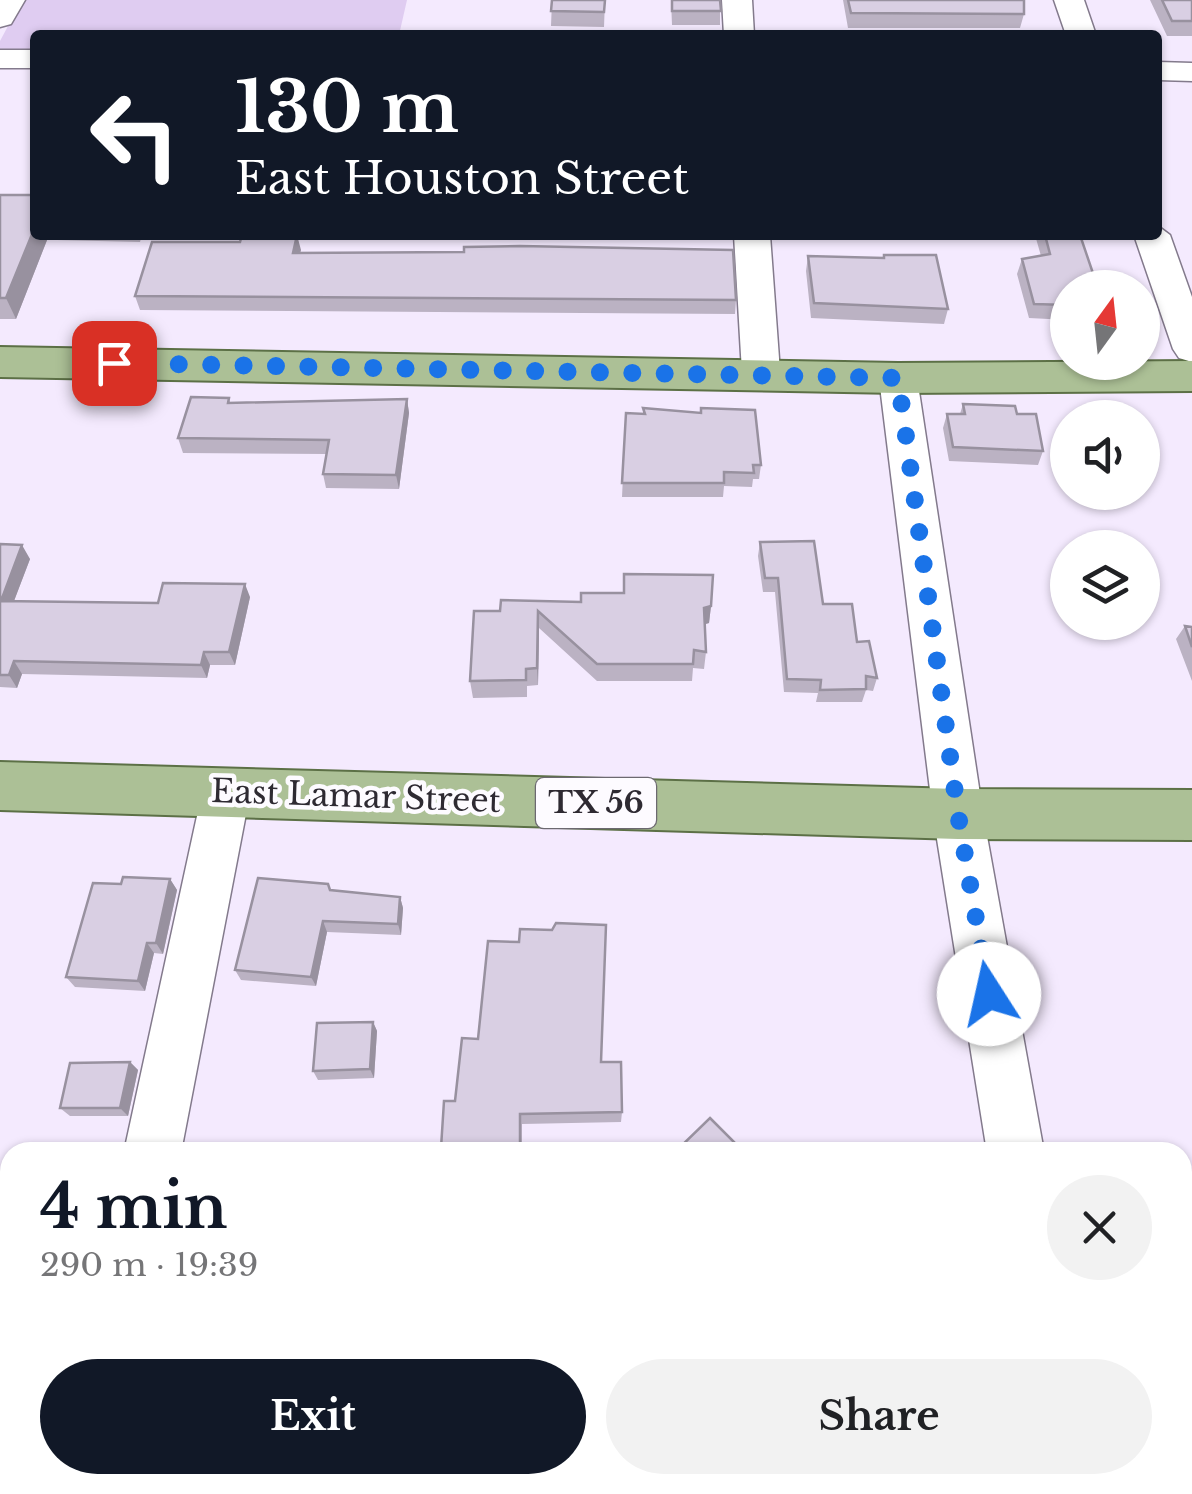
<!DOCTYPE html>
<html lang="en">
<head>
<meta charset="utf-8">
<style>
	body { margin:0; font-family:"Libre Baskerville",serif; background:#f2f2f2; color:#202124; height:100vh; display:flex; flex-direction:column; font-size:38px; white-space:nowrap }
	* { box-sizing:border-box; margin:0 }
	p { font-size:32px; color:#757577 }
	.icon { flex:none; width:55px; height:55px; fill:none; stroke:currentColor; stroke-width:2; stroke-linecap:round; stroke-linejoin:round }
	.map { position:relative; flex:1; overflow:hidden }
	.details { position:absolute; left:0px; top:1142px; width:1192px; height:352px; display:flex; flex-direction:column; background:#fff; border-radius:30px 30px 0 0; box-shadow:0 2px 8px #0004 }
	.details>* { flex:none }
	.hud { position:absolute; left:30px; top:30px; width:1132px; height:210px; border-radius:10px; box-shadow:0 2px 8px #0004; background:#111827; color:#fff; overflow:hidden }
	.needle { width:65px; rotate:15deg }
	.controls { position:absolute; left:1050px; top:270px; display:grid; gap:20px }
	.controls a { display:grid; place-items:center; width:110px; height:110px; border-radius:50%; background:#fff; box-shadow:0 2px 8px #0004; font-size:50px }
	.pin { position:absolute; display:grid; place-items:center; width:85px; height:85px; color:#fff; margin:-42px; border-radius:20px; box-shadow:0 5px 15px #0006 }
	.me { position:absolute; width:110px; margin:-55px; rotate:350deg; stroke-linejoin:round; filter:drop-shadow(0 0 8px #0008) }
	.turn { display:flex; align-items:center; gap:35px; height:210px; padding:0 40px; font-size:45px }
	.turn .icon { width:130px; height:130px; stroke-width:2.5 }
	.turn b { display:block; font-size:70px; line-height:85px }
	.round { display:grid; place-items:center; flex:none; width:105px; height:105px; border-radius:52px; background:#f2f2f2 }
	.summary { display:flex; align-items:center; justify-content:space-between; height:170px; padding:0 40px }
	h1 { font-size:60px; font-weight:700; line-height:75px; color:#111827 }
	.action { display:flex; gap:20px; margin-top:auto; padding:20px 40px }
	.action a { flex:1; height:115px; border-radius:60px; background:#111827; color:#fff; font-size:40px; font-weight:700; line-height:115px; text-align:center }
	.action a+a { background:#f2f2f2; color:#202124 }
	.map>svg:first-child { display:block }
</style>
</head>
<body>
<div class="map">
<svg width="1192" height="1494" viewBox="0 0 1192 1494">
	<rect width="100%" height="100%" fill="#f4eafe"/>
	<path fill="#dfccf1" d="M22,0H407L399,35H35V52L0,51V41Z"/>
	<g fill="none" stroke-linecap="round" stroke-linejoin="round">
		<g stroke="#837a8c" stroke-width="3">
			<path id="minor" d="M0,0H25L11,24L0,27Z
				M722,0H752L754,35H724Z
				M1054,0H1084L1096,35H1066Z
				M0,50H35V68H0Z
				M1158,62L1192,63V81L1158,80Z
				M1158,226L1170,235L1192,297V362L1179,358L1173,349L1134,235H1158Z
				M734,235H770L780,372L775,381L761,385L747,381L742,372Z
				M898,365L912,369L917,378L983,814L1044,1152H987L933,814L879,378L884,369Z
				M226,772L243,778L250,793L181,1152H124L202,793L209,778Z
				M50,1485H116L114,1494H48Z
				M1040,1485H1106L1108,1494H1042Z"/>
		</g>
		<g stroke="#5c7046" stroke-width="4">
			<path id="major" d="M0,347L898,363L1192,361V391L898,393L0,377Z
				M0,762L958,789L1192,790V840L958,839L0,810Z"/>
		</g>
		<use href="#minor" fill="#fff" fill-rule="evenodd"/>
		<use href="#major" fill="#acc096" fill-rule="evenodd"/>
	</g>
	<path fill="#bbb2c3" d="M552,0H605L604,27L551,26Z
		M671,0H720V25H672Z
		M843,0H1024V14L1020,28H848Z
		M1150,0H1192V36H1167Z
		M0,195L35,235H49L16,319H0Z
		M55,235H142L140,242L57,240Z
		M297,235L300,253L736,300L735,314L140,310L135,296Z
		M1035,235H1080L1068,288V320L1029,318L1017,274L1022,259L1041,256Z
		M884,255L948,309L944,324L811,318L806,271L808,256L883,258Z
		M229,398L230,403L407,399L409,413L399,489L326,488L323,474L326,454L183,453L178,438Z
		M963,404L1017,414L1043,451L1038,465L949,461L943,428L947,414H960Z
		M643,408L761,465L759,479H753L752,487L724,486L723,497H622L626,413L643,414Z
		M760,542L823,604L857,642L877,678L873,691L866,690L862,702H816L818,693L784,692L775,592H763L758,556Z
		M0,544L30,559L14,601L158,603L250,597L235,665H210L207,678L22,674L17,688L0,687Z
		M711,606L709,623L705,624L706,652L704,669L693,668L692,681H597L539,628L538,685L527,686V697L473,698L470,681L474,611Z
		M1185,626L1192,627V681L1176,639Z
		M170,879L177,890L163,954L154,953L145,991L75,987L66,977L121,884Z
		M331,891L400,897L403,908L401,935L327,932L316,986L241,980L235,970Z
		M373,1022L377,1031L374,1078L318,1080L313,1071Z
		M130,1062L138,1070L128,1116H70L60,1108Z
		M601,1062L622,1112L621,1122L522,1124V1152H443L441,1148L455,1101Z"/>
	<path fill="#98919f" d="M35,227V235H49L16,319L6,298Z
		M297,235L301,250L297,267L293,253Z
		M407,399L409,413L399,489L396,475Z
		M22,545L30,559L9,614L1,601Z
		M245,584L250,597L235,665L229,652Z
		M711,606L709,623L702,625L704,608Z
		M538,611L539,628L538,685L537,668Z
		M204,652L210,665L207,678L201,665Z
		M14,661L22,674L17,688L9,675Z
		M170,879L177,890L163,954L156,943Z
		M400,897L403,908L401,935L398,924Z
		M323,921L327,932L316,986L311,977Z
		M147,943L154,953L145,991L138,981Z
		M373,1022L377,1031L374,1078L370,1069Z
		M130,1062L138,1070L128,1116L120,1108Z
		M10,1420V1447L5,1446Z"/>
	<path fill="#d9cfe3" stroke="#98919f" stroke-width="2.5" d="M552,0H605L604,12L551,11Z
		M672,0H720L721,11H672Z
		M848,0H1024V14L851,13Z
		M1162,0H1192V21H1172Z
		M0,195H35V227L6,298H0Z
		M242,235H297L293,253L464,252V247L520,246L733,250L736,300L135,296L152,242H240Z
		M1045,235H1080L1098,288H1068V305L1034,304L1022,259L1050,254Z
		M884,255H936L948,309L814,303L808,256L884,258Z
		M191,397L229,398L228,403L407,399L396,475L323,474L329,440L178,438Z
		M963,404L1015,406L1017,414H1036L1043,451L953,447L947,414H965Z
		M643,408L701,413V408L755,410L761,465H753L754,473L724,472V483H622L626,413L645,414Z
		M814,541L823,604H852L857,642L869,641L877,678L866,676V689L820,690L821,680L787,679L778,578H765L760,542Z
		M0,544L22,545L1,601L158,603L163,583L245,584L229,652H204L201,665L14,661L9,675H0Z
		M624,574L713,575L711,606L704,608L706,652L694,650L693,664H597L538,611L537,668L526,669V680L470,681L474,611H500L501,600L581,602V593H624Z
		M1185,626L1192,627V647Z
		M123,877L170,879L156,943H147L138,981L66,977L93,883L121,884Z
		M258,878L328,884L330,890L400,897L398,924L323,921L311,977L235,970Z
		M556,923L606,925L601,1062H621L622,1112L520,1114V1146L441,1148L444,1101H455L462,1038L478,1039L488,941L519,942L520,929L552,930Z
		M373,1022L370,1069L313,1071L317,1023Z
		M130,1062L120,1108H60L70,1063Z
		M710,1118L737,1145L730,1152H675Z
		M0,1316H10V1420L5,1446H0Z
		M794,1485H915L917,1494H795Z"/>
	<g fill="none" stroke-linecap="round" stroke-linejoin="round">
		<path stroke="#1a73e8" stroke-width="18" stroke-dasharray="0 32.4" d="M114,363L898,378L958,814L989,994"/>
	</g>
	<g text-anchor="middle" stroke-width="9" stroke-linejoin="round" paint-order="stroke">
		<rect fill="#fdfbff" stroke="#6c6970" stroke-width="2.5" x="536" y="778" width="120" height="50" rx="8"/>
		<g font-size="30" font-weight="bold" fill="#2e2a32">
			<text x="596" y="813">TX 56</text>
		</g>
		<g font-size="32" fill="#2e2a32" stroke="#fdfbff">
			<text transform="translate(356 796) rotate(2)" y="11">East Lamar Street</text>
		</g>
	</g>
</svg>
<div class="controls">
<a><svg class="needle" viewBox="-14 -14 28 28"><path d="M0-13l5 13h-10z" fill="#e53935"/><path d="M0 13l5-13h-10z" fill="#757577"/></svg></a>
<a><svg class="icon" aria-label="sound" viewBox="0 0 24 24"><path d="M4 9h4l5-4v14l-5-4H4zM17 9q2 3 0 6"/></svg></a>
<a><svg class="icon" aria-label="layers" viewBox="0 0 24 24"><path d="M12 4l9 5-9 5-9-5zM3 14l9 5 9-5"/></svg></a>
</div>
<div class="pin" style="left:114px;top:363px;background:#d93025"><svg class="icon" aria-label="arrive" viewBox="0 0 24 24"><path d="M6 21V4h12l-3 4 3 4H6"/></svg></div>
<svg class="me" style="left:989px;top:994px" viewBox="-20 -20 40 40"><circle r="19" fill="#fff"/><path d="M0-13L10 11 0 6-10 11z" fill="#1a73e8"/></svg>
<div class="hud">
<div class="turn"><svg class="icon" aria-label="left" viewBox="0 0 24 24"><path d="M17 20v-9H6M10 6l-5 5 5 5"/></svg><div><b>130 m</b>East Houston Street</div></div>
</div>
<section class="details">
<div class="summary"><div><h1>4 min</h1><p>290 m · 19:39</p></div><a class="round"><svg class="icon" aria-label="close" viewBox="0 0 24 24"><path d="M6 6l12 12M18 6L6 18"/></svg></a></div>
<div class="action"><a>Exit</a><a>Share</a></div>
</section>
</div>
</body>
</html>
